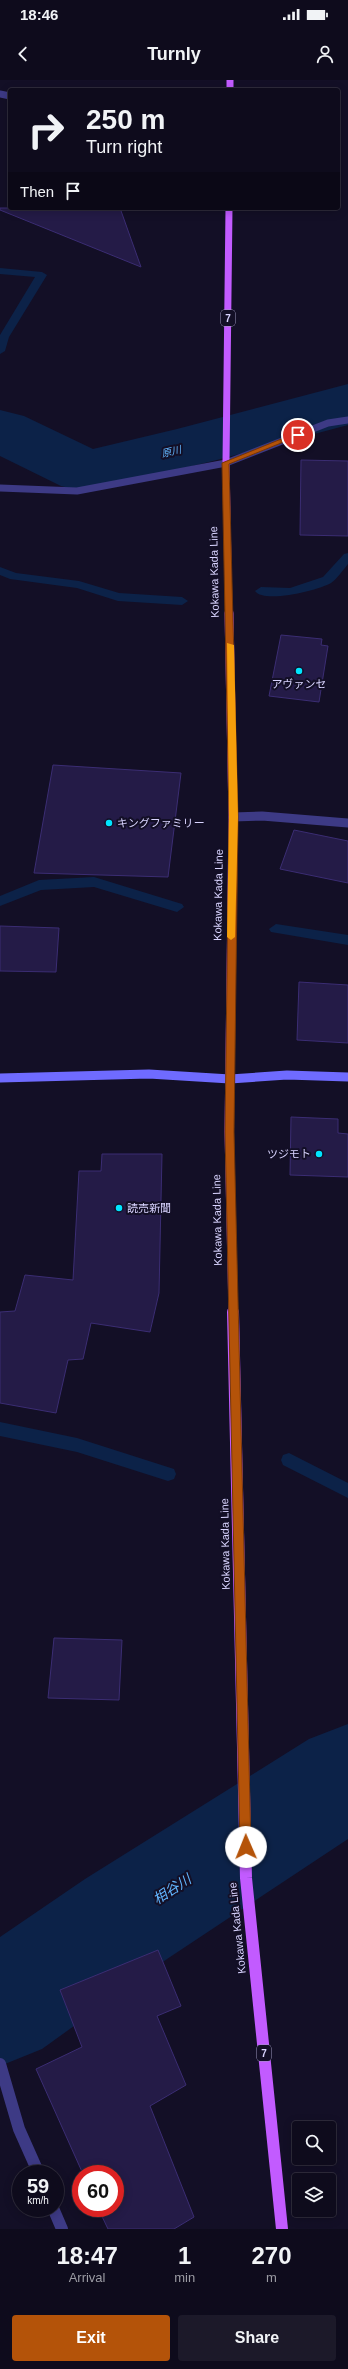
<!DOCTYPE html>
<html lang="en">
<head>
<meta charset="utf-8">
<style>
	body { margin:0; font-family:Arial,"Noto Sans JP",sans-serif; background:#1c1929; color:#f1f3f6; height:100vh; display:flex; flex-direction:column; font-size:15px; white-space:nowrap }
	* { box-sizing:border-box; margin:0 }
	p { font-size:13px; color:#9b9ba3 }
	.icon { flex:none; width:22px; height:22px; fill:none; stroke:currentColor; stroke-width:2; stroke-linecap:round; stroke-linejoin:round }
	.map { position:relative; height:2149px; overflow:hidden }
	.drawer { display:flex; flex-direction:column; background:#0e0b1c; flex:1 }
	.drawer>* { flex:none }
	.banner { position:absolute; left:8px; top:8px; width:332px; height:122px; border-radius:4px; box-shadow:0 2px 10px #0003,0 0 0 1px #2e2b3b; background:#0e0b1c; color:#f1f3f6; overflow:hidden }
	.fabs { position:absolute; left:292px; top:2041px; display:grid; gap:8px }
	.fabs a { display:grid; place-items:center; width:44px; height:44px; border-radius:4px; background:#0e0b1c; box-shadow:0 2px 10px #0003,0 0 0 1px #2e2b3b; font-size:20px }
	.speed { position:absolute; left:12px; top:2085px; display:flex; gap:8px; font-size:20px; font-weight:700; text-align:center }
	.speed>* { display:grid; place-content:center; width:52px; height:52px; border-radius:50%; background:#0e0b1c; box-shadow:0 2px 10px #0003,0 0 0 1px #2e2b3b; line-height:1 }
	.speed small { font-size:10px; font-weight:400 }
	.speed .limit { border:6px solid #d22; background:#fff; color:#111 }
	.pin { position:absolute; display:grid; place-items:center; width:34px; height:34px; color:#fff; margin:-17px; border:2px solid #fff; border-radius:50%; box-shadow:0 1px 4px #0007 }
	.me { position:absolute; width:44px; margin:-22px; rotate:359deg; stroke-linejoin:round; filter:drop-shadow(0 0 3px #0008) }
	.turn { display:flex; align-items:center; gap:14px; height:84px; padding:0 12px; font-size:18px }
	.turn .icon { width:52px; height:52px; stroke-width:2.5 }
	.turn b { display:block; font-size:28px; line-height:34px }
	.then { display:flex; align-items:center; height:38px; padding:0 12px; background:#0003; gap:8px; font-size:15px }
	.eta { display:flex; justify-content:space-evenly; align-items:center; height:68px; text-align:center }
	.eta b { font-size:24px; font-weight:700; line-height:28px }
	.action { display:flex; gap:8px; margin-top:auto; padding:8px 12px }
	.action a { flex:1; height:46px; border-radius:4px; background:#b45309; color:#fff; font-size:16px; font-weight:700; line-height:46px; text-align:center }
	.action a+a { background:#1c1929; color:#f1f3f6 }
	.status { display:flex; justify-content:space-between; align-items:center; height:28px; padding:0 20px; background:#0e0b1c; direction:ltr }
	.status svg { height:11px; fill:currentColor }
	header { display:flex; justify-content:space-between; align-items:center; height:52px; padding:0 12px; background:#0e0b1c; font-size:18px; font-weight:700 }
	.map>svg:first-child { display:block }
</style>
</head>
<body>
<div class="status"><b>18:46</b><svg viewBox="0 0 49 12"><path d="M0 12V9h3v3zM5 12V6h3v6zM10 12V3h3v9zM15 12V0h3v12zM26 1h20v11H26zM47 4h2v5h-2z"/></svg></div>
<header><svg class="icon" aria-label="back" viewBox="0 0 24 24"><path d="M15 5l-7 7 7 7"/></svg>Turnly<svg class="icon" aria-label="person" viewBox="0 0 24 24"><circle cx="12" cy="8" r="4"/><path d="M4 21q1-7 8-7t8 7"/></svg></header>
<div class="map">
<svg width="348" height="2149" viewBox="0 0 348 2149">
	<rect width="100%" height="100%" fill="#130f26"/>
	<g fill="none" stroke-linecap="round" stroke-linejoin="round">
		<path fill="#0c2248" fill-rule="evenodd" d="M0,188L42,192L47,195L9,257L5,271L0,274V255L35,197L0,194Z
			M348,473V484C343,490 337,499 331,503C319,510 264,524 255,511L261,507L290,508L323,497L344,474Z
			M0,487L16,493L79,501L119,513L182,517L188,521L182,525L118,521L77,508L10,499L0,495Z
			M94,797L182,824L184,827L177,832L94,807L41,810L0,826V816L39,800Z
			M276,844L348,855V865L271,852L269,849Z
			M0,1342L77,1358L174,1389L176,1394L174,1399L168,1401L77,1372L0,1356Z
			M289,1373L348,1403V1418L283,1385L281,1380L283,1375Z"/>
		<path fill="#0c2248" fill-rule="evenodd" d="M348,304V345L213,381L85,412L61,406L0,376V330L24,336L93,369L177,349Z
			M348,1644V1759L167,1879L42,1969L0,1986V1857L85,1799L309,1659Z"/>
	</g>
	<path fill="#241b47" stroke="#3b2d73" d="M0,128H120L141,187L0,130Z
		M301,380L348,381V456L300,455Z
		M281,555L322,559L321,565L328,566L319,622L269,616Z
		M53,685L181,693L168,797L34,793Z
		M294,750L348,761V803L280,789Z
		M0,846L59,848L56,892L0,891Z
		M299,902L348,905V963L297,960Z
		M291,1037L338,1039V1053L348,1054V1097L290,1095Z
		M102,1074H162L159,1213L150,1252L91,1243L83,1279L68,1280L56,1333L0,1323V1232L15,1231L25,1195L73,1200L79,1091H101Z
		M54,1558L122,1560L119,1620L48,1618Z
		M158,1870L181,1926L157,1936L186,2005L150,2026L194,2137L174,2149H108L98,2128H115V2094H83L36,1989L82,1967L60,1910Z"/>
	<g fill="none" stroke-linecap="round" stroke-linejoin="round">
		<path stroke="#3d3a85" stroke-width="7" d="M0,14L10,16
			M0,408L77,411L226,383L328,343L348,340"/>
		<path stroke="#3d3a85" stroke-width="9" d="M233,737L262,736L348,743"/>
		<path stroke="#3d3a85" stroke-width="12" d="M0,1984L19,2049L39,2094
			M53,2128L62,2149"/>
		<path stroke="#6f6bff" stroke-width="9" d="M0,998L149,994L230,999L287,995L348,997"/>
		<path stroke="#c25bff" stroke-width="7" d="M230,0V10
			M229,534L226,383L229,128"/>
		<path stroke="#c25bff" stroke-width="9" d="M229,533L233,737L229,1052L233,1233"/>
		<path stroke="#c25bff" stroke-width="12" d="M233,1232L246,1798L282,2149"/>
	</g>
	<path fill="#b45309" stroke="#753606" d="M296,353L301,355L229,384L238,737L234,1052L251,1767L246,1772L240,1767L225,1052L229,737L222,383Z"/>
	<path fill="#f59e0b" d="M227,563L234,565L238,737L235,857L231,860L227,857L229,737Z"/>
	<g fill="#00e5ff" stroke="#130f26" stroke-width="1.5">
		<circle cx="299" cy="591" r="4"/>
		<circle cx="109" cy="743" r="4"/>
		<circle cx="319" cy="1074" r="4"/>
		<circle cx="119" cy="1128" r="4"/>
	</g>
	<g text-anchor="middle" stroke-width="4" stroke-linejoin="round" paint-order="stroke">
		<g fill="#130f26" stroke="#9e99be" stroke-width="1">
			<rect x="221" y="230" width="14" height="16" rx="3"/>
			<rect x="257" y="1965" width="14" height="16" rx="3"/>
		</g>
		<g font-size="10" font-weight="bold" fill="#d9d4ff">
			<text x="228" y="242">7</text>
			<text x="264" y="1977">7</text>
		</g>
		<g font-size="10" font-style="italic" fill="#62b6ff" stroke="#130f26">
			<text transform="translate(171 371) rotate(-13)" y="4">原川</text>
		</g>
		<g font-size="11" fill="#d9d4ff" stroke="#130f26">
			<text transform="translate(214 492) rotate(-91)" y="4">Kokawa Kada Line</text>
			<text transform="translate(218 815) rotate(-89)" y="4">Kokawa Kada Line</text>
			<text transform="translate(217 1140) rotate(-91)" y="4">Kokawa Kada Line</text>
			<text transform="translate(225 1464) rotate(-91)" y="4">Kokawa Kada Line</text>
			<text transform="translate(237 1848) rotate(-96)" y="4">Kokawa Kada Line</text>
		</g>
		<g font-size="11" fill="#d9d4ff" stroke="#130f26" text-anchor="start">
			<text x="299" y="608" text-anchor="middle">アヴァンセ</text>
			<text x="117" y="747">キングファミリー</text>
			<text x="311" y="1078" text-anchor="end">ツジモト</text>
			<text x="127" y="1132">読売新聞</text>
		</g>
		<g font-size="14" font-style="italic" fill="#62b6ff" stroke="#130f26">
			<text transform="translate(172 1809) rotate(-33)" y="5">相谷川</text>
		</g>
	</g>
</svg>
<div class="fabs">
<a><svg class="icon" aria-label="search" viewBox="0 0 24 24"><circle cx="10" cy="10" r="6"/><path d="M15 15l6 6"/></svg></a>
<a><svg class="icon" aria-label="layers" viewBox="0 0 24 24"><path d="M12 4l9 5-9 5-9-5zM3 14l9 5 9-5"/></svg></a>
</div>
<div class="speed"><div>59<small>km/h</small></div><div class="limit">60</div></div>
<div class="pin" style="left:298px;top:355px;background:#d93025"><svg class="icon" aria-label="arrive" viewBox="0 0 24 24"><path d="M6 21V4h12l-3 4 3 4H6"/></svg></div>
<svg class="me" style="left:246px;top:1767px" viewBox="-20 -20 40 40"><circle r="19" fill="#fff"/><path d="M0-13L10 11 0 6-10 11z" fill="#b45309"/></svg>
<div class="banner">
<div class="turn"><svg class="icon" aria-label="right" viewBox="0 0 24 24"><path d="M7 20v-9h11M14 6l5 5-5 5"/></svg><div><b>250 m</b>Turn right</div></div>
<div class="then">Then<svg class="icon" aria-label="arrive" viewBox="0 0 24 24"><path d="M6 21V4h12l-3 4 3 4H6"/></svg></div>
</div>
</div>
<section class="drawer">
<div class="eta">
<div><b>18:47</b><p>Arrival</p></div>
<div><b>1</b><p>min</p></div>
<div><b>270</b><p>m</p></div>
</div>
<div class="action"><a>Exit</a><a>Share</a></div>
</section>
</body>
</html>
